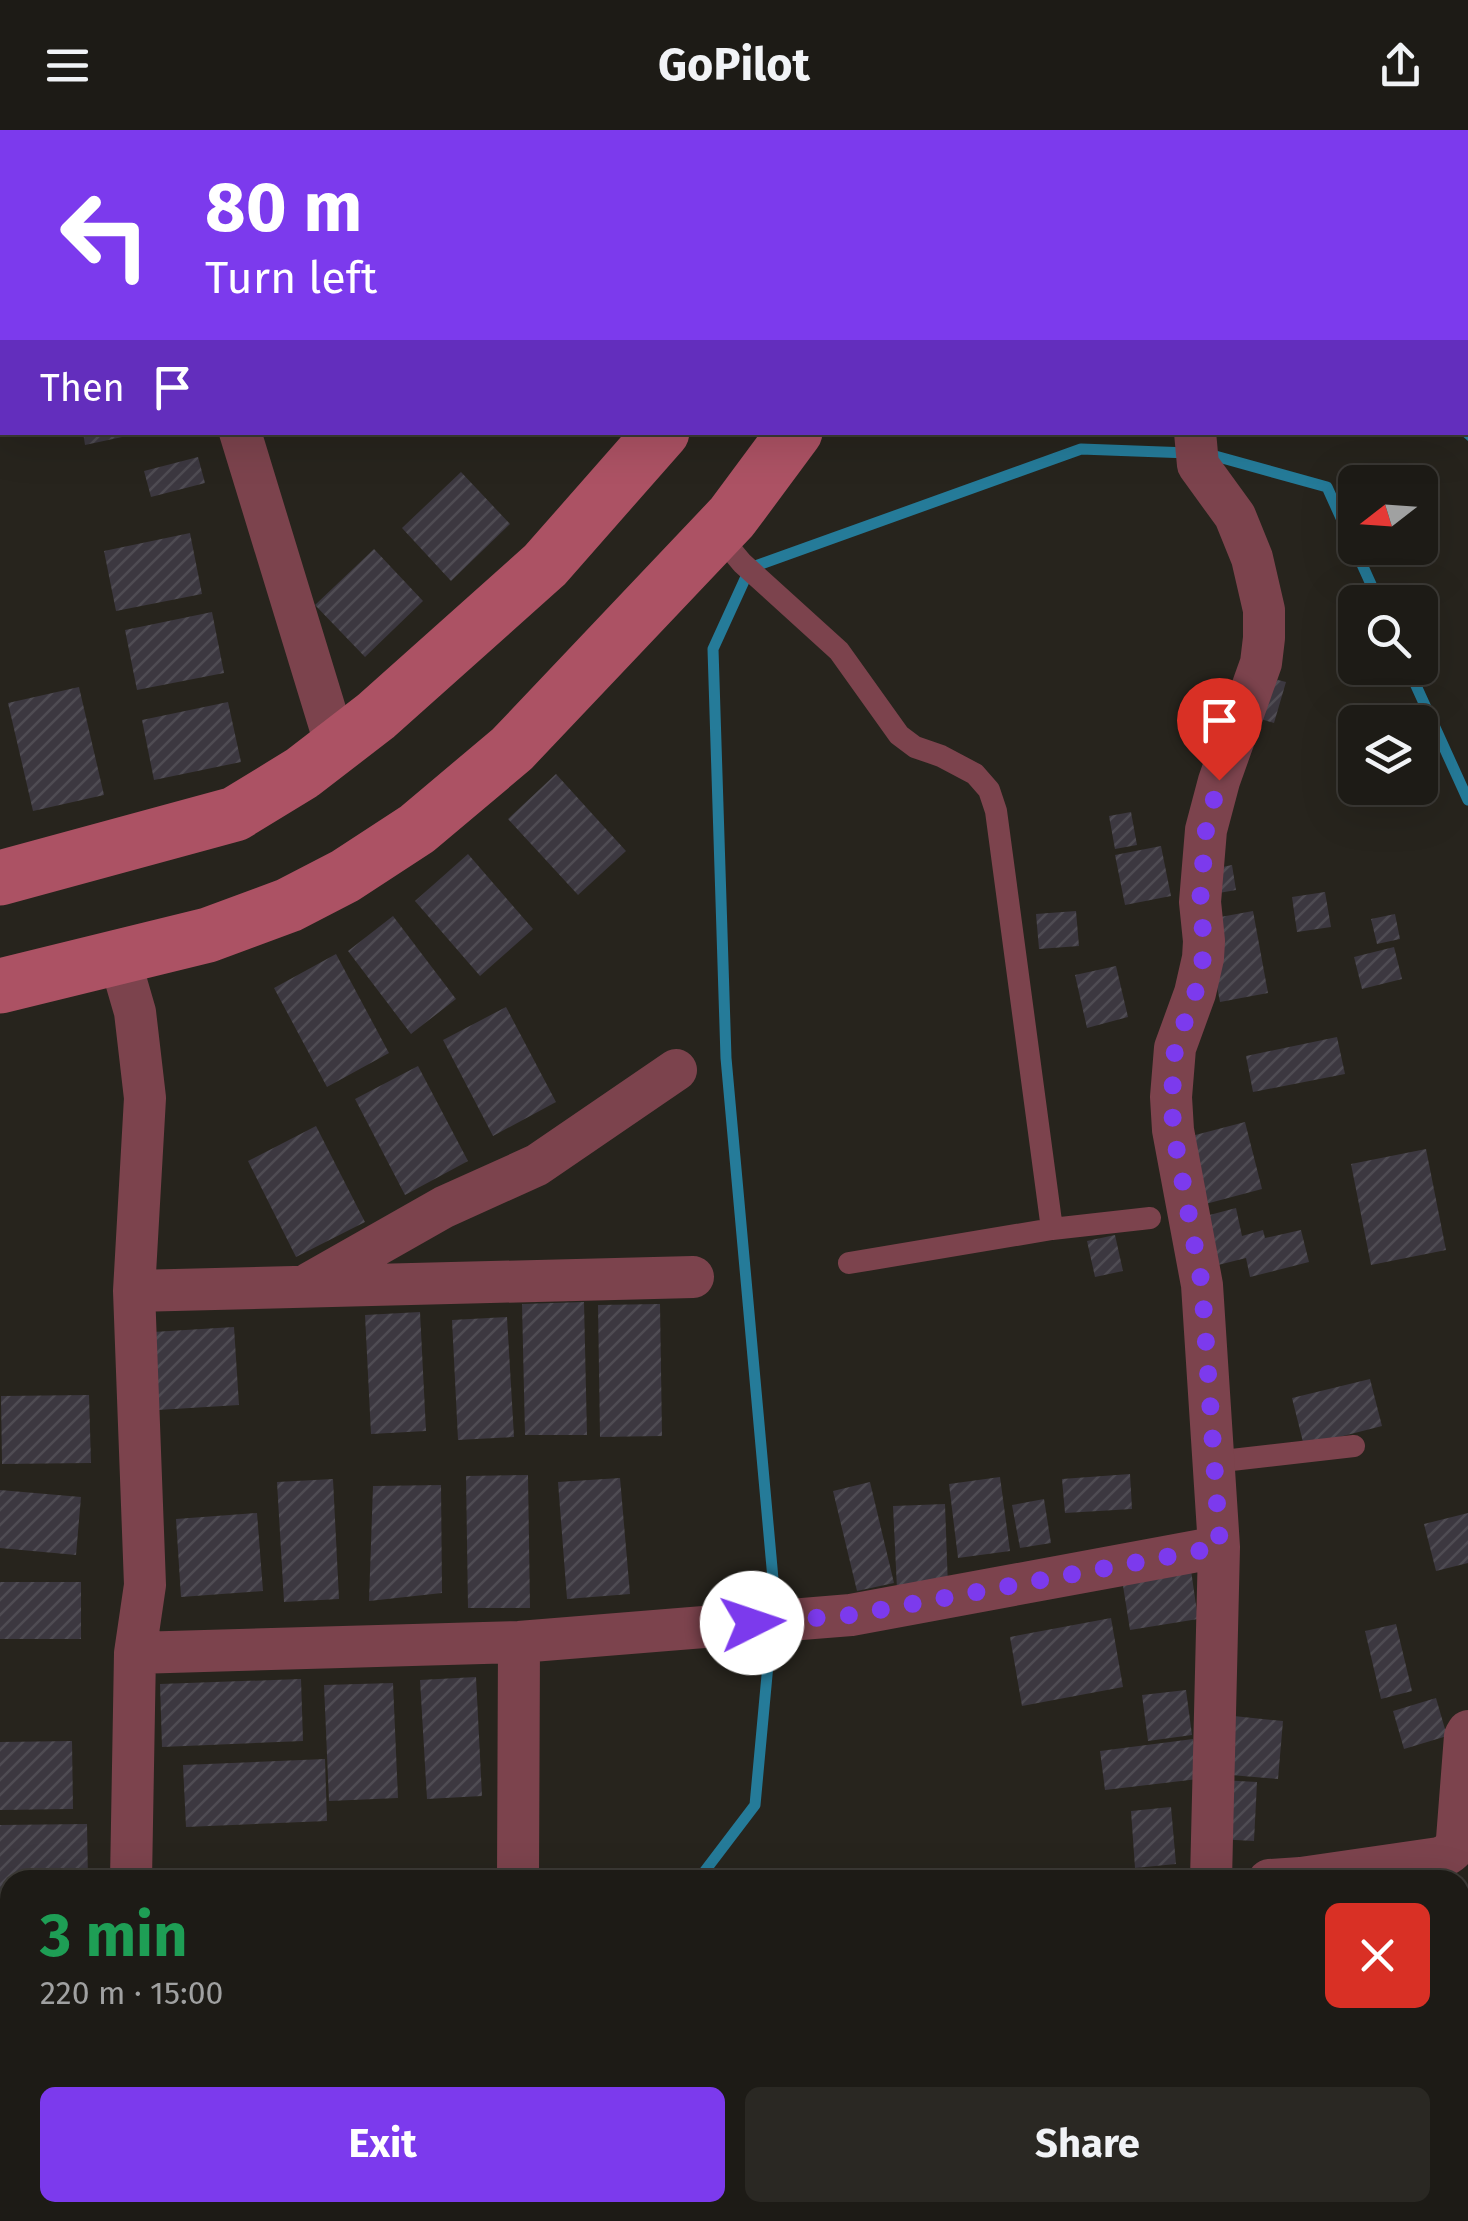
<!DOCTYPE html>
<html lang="en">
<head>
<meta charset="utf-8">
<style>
	body { margin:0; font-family:"Fira Sans",sans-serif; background:#2a2823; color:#f1f3f6; height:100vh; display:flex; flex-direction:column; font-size:38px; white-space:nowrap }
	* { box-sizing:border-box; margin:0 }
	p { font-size:32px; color:#a0a1a1 }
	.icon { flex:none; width:55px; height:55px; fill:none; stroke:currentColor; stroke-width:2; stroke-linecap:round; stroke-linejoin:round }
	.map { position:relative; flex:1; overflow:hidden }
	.details { position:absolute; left:0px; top:1740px; width:1470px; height:352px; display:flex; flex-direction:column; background:#1d1b16; border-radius:30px 30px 0 0; box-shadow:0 10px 40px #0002,0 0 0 2px #3b3935 }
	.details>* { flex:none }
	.top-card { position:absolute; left:0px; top:0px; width:1470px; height:305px; box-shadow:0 10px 40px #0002,0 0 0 2px #3b3935; background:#7c3aed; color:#fff; overflow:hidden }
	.needle { width:65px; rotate:253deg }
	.tools { position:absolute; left:1338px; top:335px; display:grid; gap:20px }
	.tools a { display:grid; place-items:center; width:100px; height:100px; border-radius:15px; background:#1d1b16; box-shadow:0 10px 40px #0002,0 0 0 2px #3b3935; font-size:50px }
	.pin { position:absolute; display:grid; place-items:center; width:85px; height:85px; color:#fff; margin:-102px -42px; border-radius:50% 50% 50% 0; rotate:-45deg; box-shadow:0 0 10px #0007 }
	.pin .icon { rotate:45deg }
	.me { position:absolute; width:110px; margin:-55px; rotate:86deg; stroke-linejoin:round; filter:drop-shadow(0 0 8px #0008) }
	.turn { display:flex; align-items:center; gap:35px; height:210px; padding:0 40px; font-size:45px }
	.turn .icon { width:130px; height:130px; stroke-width:2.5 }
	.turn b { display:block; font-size:70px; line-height:85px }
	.then { display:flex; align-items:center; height:95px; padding:0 40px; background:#0003; gap:20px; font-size:38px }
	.round { display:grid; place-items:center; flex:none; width:105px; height:105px; border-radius:15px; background:#2a2823 }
	.headline { display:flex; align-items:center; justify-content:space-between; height:170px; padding:0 40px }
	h1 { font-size:60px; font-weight:700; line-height:75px; color:#1e9e55 }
	.action { display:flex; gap:20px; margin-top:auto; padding:20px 40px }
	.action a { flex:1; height:115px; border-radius:15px; background:#7c3aed; color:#fff; font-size:40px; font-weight:700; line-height:115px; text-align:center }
	.action a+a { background:#2a2823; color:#f1f3f6 }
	header { display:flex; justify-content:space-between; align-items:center; height:130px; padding:0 40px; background:#1d1b16; font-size:45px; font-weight:700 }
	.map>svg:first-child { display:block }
</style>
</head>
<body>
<header><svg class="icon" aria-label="menu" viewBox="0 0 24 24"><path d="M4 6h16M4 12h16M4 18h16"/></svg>GoPilot<svg class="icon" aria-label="share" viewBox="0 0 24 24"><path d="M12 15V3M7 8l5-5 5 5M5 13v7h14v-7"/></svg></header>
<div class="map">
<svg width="1468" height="2091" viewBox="0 0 1468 2091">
	<defs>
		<pattern id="building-hatch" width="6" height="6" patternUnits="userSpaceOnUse" patternTransform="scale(2.5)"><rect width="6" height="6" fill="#3c3840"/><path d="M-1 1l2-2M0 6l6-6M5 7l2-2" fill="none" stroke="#4f4c53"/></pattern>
	</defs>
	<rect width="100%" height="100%" fill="#27241d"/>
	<path fill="#257b99" d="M1225,0H1468V311L1459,303L1468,302V2H1226Z"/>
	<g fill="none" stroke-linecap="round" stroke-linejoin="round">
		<path stroke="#257b99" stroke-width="11" d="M1208,324L1327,357L1379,472
			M1408,538L1468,670
			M772,1484L774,1460L726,928L713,519L750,438L1081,319L1189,323
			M698,1750L755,1675L771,1502
			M0,2071L10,2082
			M676,2091L679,2082"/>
	</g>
	<path fill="url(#building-hatch)" d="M83,302H136V304L85,315Z
		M198,327L205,353L151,367L144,341Z
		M461,342L510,394L451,451L402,398Z
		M190,403L202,464L116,481L104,421Z
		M374,419L423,471L365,527L315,475Z
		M212,482L224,543L137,560L125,500Z
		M1262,546L1286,552L1274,593L1251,586Z
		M79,557L104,665L33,681L8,573Z
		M228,572L241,632L154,650L142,590Z
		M556,644L626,721L578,765L508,689Z
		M1131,682L1137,715L1115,719L1109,686Z
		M1161,716L1171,766L1125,775L1115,725Z
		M468,724L533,799L480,846L415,771Z
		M1232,735L1236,760L1213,764L1208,740Z
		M1325,762L1331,797L1297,802L1292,767Z
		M1076,781L1079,816L1039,819L1036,784Z
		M1253,781L1268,863L1220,872L1204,790Z
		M1395,784L1400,809L1377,814L1371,789Z
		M393,786L456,869L411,904L348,821Z
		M1394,817L1402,849L1362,859L1354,827Z
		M336,824L389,923L327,957L274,858Z
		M1116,836L1128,887L1087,898L1075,845Z
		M506,877L556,972L493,1006L443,910Z
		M1337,907L1345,944L1253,962L1246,926Z
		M418,936L468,1031L405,1065L355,969Z
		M1245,992L1262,1059L1198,1076L1180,1009Z
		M316,996L365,1092L296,1127L248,1031Z
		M1426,1019L1446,1120L1371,1135L1351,1034Z
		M1236,1078L1242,1106L1263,1100L1265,1108L1301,1100L1309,1132L1250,1147L1246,1128L1214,1136L1202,1087Z
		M1115,1105L1123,1141L1095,1147L1087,1111Z
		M584,1172L587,1305H525L522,1174Z
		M660,1174L662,1306L600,1307L598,1175Z
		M420,1182L426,1301L371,1304L365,1185Z
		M507,1187L514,1307L458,1310L452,1190Z
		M234,1197L239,1275L158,1280L153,1202Z
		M1370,1249L1382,1296L1304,1316L1292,1268Z
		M89,1265L91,1333L2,1334L1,1266Z
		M1130,1344L1132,1379L1065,1383L1062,1349Z
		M528,1345L530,1478H468L466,1346Z
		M1000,1347L1010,1421L958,1428L949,1354Z
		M620,1348L630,1464L567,1469L558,1352Z
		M333,1349L339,1469L284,1472L277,1352Z
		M870,1352L894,1453L857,1461L833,1361Z
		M441,1355L442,1463L369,1471L373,1356Z
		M0,1360L81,1367L76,1425L0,1418Z
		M1044,1369L1051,1413L1020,1418L1012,1375Z
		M945,1374L948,1457L897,1459L893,1376Z
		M257,1383L263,1461L181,1467L176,1389Z
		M1468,1383V1433L1436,1441L1424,1394Z
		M1190,1433L1198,1489L1130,1500L1121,1443Z
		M0,1452H81V1509H0Z
		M1111,1488L1123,1557L1022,1576L1010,1507Z
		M1396,1494L1412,1561L1381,1569L1365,1501Z
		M476,1547L482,1666L427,1669L420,1550Z
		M301,1549L303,1611L162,1617L160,1554Z
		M393,1553L398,1668L329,1671L324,1555Z
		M1186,1560L1192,1605L1148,1611L1142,1565Z
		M1436,1568L1447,1606L1404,1619L1393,1581Z
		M1224,1585L1283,1591L1278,1649L1219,1644Z
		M1193,1609L1198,1649L1105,1660L1100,1621Z
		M72,1611L73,1679L0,1680V1612Z
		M325,1629L327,1691L186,1697L183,1635Z
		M1220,1650L1257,1652L1254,1711L1217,1709Z
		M1171,1677L1176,1734L1135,1738L1131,1681Z
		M87,1694L88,1750H10V1764H0V1695Z
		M0,1774H10V1843H0Z
		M0,1869H10V1928H0Z
		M1041,2082H1061L1063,2091H1012Z
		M1088,2082H1160L1162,2091H1090Z
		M1271,2082H1319L1322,2091H1274Z"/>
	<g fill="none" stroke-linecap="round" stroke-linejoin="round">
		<path stroke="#7c434d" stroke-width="22" d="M717,403L742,433L839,521L899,605L915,617L941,626L975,644L989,660L996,681L1052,1099
			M849,1133L1052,1099L1150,1088
			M1214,1332L1354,1316"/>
		<path stroke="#7c434d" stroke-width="42" d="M530,0V2
			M240,302L336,616
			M1195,302L1198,335L1235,386L1252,428L1264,480V508L1261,533L1219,651L1206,700L1200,772L1204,811L1203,828L1195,863L1175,918L1171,967L1173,1000L1202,1155L1219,1417L1211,1750
			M119,827L135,882L145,968L134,1161L145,1455L135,1523L131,1750
			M310,1153L444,1077L537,1035L676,940
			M134,1161L693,1147
			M135,1523L519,1512L851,1485L1219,1417
			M518,1750L519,1512
			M1269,1750L1301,1748L1439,1728C1450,1724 1454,1721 1457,1709L1465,1606L1468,1601
			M1207,2082L1211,2091
			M1441,2091L1468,2087"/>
		<path stroke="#ac5264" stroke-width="55" d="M868,2L870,0
			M989,2L991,0
			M0,748L235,684L302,643L376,586L545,435L662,302
			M0,856L208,805L289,775L345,746L417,699L512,619L732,387L795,302"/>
	</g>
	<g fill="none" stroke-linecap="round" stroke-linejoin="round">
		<path stroke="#7c3aed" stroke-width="18" stroke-dasharray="0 32.4" d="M752,1493L852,1485L1220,1417L1202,1155L1173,1000L1172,966L1175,918L1195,864L1203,828L1204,811L1200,772L1206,700L1219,650"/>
	</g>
</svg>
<div class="tools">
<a><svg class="needle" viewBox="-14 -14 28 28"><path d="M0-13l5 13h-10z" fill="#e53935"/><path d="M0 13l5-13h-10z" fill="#a0a1a1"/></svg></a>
<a><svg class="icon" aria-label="search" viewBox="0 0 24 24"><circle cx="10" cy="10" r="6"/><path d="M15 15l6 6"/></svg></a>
<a><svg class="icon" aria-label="layers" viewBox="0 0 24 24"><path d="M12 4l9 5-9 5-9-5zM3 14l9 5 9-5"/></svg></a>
</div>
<div class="pin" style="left:1219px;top:650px;background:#d93025"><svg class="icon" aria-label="arrive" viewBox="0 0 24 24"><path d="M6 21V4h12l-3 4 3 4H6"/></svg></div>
<svg class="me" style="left:752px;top:1493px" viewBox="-20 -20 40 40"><circle r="19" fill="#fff"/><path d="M0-13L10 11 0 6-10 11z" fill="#7c3aed"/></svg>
<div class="top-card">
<div class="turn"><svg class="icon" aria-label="left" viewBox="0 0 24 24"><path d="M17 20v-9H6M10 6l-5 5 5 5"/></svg><div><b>80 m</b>Turn left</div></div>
<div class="then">Then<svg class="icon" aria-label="arrive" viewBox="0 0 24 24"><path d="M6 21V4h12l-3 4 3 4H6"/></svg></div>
</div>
<section class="details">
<div class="headline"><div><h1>3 min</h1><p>220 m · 15:00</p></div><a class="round" style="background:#d93025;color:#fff"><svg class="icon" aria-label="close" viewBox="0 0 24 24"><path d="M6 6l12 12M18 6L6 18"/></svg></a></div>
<div class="action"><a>Exit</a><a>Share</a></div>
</section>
</div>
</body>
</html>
